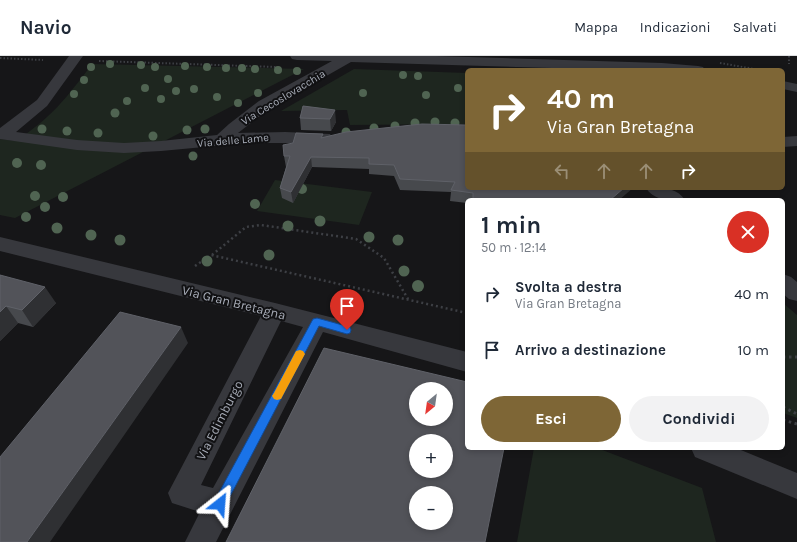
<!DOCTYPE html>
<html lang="it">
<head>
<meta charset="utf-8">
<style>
	body { margin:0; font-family:Karla,sans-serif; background:#f2f2f3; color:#1f2937; height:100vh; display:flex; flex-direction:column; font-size:15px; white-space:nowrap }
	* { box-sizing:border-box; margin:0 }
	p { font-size:13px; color:#747a83 }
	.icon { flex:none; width:22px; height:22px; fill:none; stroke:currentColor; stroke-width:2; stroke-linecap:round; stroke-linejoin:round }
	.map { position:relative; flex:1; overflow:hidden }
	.panel { position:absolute; left:465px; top:142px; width:320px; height:252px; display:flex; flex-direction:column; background:#fff; border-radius:6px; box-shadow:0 2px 6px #0003 }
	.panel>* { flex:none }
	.hud { position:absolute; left:465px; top:12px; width:320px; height:122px; border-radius:6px; box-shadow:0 2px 6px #0003; background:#7e6636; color:#fff; overflow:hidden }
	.needle { width:26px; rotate:209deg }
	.controls { position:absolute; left:409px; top:326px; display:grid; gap:8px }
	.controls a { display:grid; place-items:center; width:44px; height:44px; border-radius:50%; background:#fff; box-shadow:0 2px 6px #0003; font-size:20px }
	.pin { position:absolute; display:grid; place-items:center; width:34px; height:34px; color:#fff; margin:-41px -17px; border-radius:50% 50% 50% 0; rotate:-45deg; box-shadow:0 0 4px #0007 }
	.pin .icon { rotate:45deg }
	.me { position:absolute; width:44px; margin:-22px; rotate:28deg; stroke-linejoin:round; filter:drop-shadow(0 0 3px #0008) }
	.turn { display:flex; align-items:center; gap:14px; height:84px; padding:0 16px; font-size:18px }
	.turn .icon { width:52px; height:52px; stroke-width:2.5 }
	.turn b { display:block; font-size:28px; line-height:34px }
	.lanes { display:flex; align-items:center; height:38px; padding:0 16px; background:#0003; justify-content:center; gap:20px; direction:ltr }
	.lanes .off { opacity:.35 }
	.round { display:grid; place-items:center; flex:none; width:42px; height:42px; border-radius:21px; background:#f2f2f3 }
	.summary { display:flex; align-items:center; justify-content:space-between; height:68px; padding:0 16px }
	h1 { font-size:24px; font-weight:700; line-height:30px }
	.primary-button { display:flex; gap:8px; margin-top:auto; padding:8px 16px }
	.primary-button a { flex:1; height:46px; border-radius:24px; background:#7e6636; color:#fff; font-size:16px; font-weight:700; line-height:46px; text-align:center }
	.primary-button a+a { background:#f2f2f3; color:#1f2937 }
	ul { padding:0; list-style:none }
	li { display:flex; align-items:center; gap:12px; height:56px; padding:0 16px }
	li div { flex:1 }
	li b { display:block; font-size:15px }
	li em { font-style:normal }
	header { display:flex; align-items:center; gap:24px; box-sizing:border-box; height:56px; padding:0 20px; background:#fff; border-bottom:1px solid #e0e1e3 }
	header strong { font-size:19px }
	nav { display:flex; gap:22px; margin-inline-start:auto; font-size:14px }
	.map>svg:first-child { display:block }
</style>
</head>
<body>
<header>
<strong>Navio</strong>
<nav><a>Mappa</a><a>Indicazioni</a><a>Salvati</a></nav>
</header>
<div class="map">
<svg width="797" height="486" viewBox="0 0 797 486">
	<rect width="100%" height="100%" fill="#161618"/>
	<path fill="#1e261f" d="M92,8L304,13L15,162L0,159V83L15,85C50,64 68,40 92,8Z
		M354,13L467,17V68L350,69L347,54L281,55Z
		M275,124L372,136L359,169L257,155Z
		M783,247L797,259V362L783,357Z
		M534,392H597L702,432L716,486H517Z"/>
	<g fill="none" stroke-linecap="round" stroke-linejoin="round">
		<path stroke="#3d3f44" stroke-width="2" stroke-dasharray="1.5 2" stroke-linecap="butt" d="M789,0V8
			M0,2L43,4
			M99,5L276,11
			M720,7L760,14"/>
		<path stroke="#3d3f44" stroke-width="2.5" stroke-dasharray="2 3" stroke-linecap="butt" d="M212,199L246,171L261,169L356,183L384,202L408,243
			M195,210L211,199L467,257"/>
		<path stroke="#3d3f44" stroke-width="3" stroke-dasharray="2.5 3.5" stroke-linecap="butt" d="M783,301H797
			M783,351L797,358
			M783,364L797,368"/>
		<path fill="#37383d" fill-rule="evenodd" d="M69,0H83L47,50L16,76L77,84L124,87L161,85L217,79L229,68L259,45L332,5L297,4L292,3L290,0H436L662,7L698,10L703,11L705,14H621L351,6L270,52L238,77L285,76L330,78L332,82L330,86L324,87H247L161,95L124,97L77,94L0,83V72L37,44Z
			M783,25L797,28V36L783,33Z
			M797,80V90L783,91V81Z
			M646,132C660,132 676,130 685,144C671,144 655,146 646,132Z
			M0,181L275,247L467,296V316L323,276L216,486H185L200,456L172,447L168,437L261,260L0,195ZM281,265L303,271L213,432L201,429Z
			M783,218L791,221L797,226V245L789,243L783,238Z
			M691,392H736L797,417V443L695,401Z"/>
	</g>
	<g fill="#506452">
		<circle cx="110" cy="8" r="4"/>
		<circle cx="141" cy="9" r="4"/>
		<circle cx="185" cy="10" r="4"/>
		<circle cx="91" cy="11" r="4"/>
		<circle cx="155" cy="11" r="4"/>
		<circle cx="207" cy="11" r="4"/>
		<circle cx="226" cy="12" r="4"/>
		<circle cx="242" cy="12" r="4"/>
		<circle cx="255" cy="13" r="4"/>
		<circle cx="278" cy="14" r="4"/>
		<circle cx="297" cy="15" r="4"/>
		<circle cx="403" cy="19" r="4"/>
		<circle cx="418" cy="20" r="4"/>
		<circle cx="168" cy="23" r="4"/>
		<circle cx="84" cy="24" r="4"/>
		<circle cx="145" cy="32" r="4"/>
		<circle cx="458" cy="32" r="4"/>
		<circle cx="194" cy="33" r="4"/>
		<circle cx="176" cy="35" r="4"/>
		<circle cx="258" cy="37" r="4"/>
		<circle cx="363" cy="37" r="4"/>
		<circle cx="74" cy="38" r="4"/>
		<circle cx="426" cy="39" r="4"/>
		<circle cx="217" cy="41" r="4"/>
		<circle cx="161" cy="43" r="4"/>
		<circle cx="127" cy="45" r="4"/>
		<circle cx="238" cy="47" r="4"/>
		<circle cx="115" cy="57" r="4.5"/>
		<circle cx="435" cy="66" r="4.5"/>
		<circle cx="415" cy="67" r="4.5"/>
		<circle cx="455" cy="67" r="4.5"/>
		<circle cx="395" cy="70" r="4.5"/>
		<circle cx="374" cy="72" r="4.5"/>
		<circle cx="42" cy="73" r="4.5"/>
		<circle cx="205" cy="73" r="4.5"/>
		<circle cx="187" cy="74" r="4.5"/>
		<circle cx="67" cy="75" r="4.5"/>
		<circle cx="346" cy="76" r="4.5"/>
		<circle cx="98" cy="77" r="4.5"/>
		<circle cx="153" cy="80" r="4.5"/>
		<circle cx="193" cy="100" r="4.5"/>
		<circle cx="17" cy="107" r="5"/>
		<circle cx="41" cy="109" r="5"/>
		<circle cx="302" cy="133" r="5"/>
		<circle cx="35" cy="140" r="5"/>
		<circle cx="63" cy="141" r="5"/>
		<circle cx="255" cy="148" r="5"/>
		<circle cx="45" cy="151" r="5"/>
		<circle cx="26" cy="161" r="5"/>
		<circle cx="320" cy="165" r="5.5"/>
		<circle cx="288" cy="170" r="5.5"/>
		<circle cx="57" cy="172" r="5.5"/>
		<circle cx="91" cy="179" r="5.5"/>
		<circle cx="369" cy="181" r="5.5"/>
		<circle cx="120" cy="184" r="5.5"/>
		<circle cx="398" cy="184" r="5.5"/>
		<circle cx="269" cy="199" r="5.5"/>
		<circle cx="207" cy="205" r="5.5"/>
		<circle cx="404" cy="215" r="5.5"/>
		<circle cx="418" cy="230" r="6"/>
	</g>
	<path fill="#47494d" d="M303,50L336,66L331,75L301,74L300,62Z
		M323,81L619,144H467V147L450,145L451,136L400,134L394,120L369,118V113L312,111L293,147L282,142L280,132L286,111L284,100Z
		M0,219L56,247L33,271L18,267L0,285Z"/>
	<path fill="#2f3033" d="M335,54L336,66L331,75L330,63Z
		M311,101L312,111L293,147L291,136Z
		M624,132H633L619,144H610Z
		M45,231L56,247L33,271L22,254Z
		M6,250L18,267L0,285V256Z
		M181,271L188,287L50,486H27Z"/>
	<path fill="#525359" stroke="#5f6168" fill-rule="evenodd" d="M303,50L335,54L330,63L300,62Z
		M422,68L467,69V132H624L610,144H473V137L451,134L455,126L400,123L394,109L369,108V102L311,101L291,136L280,132L290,100H284L283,89L293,87L296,77L323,78L321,82L346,76Z
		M0,219L45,231L22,254L6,250L0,256Z
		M120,256L181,271L27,486H0V401Z
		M324,292L467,326V392H504L485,486H226ZM416,333H446V363H416ZM416,385H446V415H416ZM416,437H446V467H416Z"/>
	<path fill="#1a73e8" stroke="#114b97" d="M317,262L350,271L351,274L350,277L347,278L319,270L224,452L220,454L215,452L214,448L215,444L313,263Z"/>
	<path fill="#f59e0b" d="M300,294L303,295L305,298L281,343L277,344L274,343L272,340L274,337L296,295Z"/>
	<g text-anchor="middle" stroke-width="4" stroke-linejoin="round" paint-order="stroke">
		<g font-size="11" fill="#a8adb8" stroke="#111113">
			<text transform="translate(283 41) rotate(-31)" y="4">Via Cecoslovacchia</text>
			<text transform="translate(233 84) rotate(-5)" y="4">Via delle Lame</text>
		</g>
		<g font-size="13" fill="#a8adb8" stroke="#111113">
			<text transform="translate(234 246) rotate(14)" y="5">Via Gran Bretagna</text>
			<text transform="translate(219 364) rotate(-63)" y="5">Via Edimburgo</text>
		</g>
	</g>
</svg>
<div class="controls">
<a><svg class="needle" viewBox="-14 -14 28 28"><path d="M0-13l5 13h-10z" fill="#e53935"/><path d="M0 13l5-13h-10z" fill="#747a83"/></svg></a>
<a>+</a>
<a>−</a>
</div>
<div class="pin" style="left:347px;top:274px;background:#d93025"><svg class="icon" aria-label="arrive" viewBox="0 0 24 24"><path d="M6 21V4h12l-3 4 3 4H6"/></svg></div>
<svg class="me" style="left:220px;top:448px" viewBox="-20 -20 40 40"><path d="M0-17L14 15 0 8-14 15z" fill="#1a73e8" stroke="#fff" stroke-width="4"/></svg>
<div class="hud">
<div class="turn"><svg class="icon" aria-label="right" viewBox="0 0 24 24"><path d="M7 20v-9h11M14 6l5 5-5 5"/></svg><div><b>40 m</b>Via Gran Bretagna</div></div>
<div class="lanes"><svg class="icon off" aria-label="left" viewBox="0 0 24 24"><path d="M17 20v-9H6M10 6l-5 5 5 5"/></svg><svg class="icon off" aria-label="ahead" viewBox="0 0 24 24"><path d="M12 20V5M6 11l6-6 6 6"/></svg><svg class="icon off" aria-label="ahead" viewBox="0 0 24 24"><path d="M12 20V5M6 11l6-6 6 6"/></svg><svg class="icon" aria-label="right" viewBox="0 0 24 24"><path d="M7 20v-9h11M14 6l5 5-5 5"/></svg></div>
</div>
<section class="panel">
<div class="summary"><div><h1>1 min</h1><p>50 m · 12:14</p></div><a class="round" style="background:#d93025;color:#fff"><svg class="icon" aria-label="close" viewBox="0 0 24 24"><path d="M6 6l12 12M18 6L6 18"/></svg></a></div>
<ul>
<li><svg class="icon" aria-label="right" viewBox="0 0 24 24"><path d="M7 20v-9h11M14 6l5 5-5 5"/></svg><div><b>Svolta a destra</b><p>Via Gran Bretagna</p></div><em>40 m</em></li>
<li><svg class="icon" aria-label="arrive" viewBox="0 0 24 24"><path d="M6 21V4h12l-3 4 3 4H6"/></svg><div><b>Arrivo a destinazione</b></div><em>10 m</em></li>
</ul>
<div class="primary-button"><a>Esci</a><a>Condividi</a></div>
</section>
</div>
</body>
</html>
